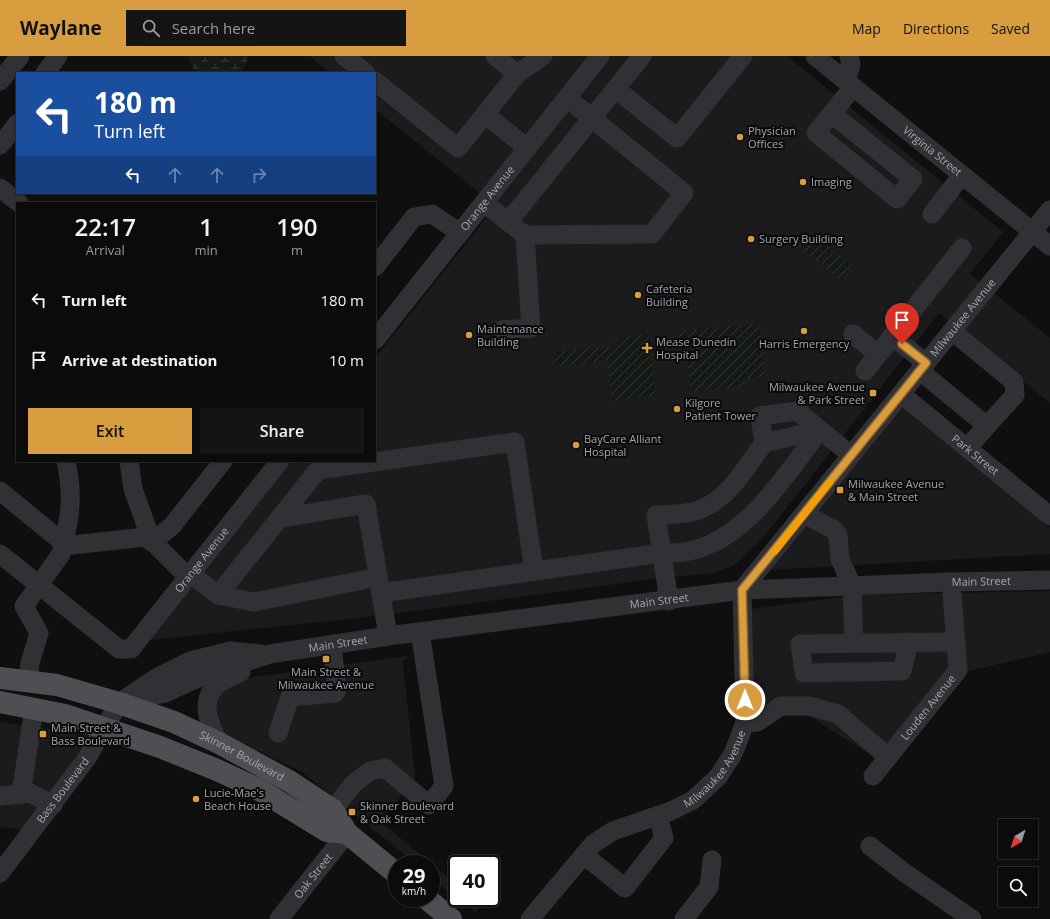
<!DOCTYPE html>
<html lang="en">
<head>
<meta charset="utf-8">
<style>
	body { margin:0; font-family:"Open Sans",sans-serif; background:#141415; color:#f1f3f6; height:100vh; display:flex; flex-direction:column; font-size:15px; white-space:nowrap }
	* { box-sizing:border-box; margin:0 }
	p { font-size:13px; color:#9a9b9d }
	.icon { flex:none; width:22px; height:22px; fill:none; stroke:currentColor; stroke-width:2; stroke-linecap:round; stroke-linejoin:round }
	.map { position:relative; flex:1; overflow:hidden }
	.side { position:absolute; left:16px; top:146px; width:360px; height:260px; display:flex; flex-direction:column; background:#0b0b0c; border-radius:0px; box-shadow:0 1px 3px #0004,0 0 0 1px #2b2b2d }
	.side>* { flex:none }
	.top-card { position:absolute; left:16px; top:16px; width:360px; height:122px; border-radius:0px; box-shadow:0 1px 3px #0004,0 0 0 1px #2b2b2d; background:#1a4fa0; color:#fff; overflow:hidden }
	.needle { width:26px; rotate:219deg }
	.controls { position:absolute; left:998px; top:763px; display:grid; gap:8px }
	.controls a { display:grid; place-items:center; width:40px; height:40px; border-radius:0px; background:#0b0b0c; box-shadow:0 1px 3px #0004,0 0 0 1px #2b2b2d; font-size:20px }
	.speed { position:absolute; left:388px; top:799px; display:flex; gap:8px; font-size:20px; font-weight:700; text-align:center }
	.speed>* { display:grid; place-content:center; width:52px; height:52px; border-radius:50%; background:#0b0b0c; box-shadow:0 1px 3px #0004,0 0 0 1px #2b2b2d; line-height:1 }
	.speed small { font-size:10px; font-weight:400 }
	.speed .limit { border:2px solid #111; border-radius:6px; background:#fff; color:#111 }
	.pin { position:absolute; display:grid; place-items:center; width:34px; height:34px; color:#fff; margin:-41px -17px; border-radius:50% 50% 50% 0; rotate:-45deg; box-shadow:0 0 4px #0007 }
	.pin .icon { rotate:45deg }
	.me { position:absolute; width:44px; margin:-22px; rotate:0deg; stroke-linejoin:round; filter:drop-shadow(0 0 3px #0008) }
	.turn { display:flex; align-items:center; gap:14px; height:84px; padding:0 12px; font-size:18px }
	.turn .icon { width:52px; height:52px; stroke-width:2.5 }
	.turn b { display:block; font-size:28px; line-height:34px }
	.lanes { display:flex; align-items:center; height:38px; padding:0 12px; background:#0003; justify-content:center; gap:20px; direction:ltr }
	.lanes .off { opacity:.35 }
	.eta { display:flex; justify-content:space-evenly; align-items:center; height:68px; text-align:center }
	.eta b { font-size:24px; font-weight:600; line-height:28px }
	.action { display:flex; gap:8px; margin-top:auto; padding:8px 12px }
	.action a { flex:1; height:46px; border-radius:0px; background:#d89d3f; color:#111; font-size:16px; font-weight:600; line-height:46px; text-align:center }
	.action a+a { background:#141415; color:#f1f3f6 }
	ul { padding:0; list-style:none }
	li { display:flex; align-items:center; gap:12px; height:60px; padding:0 12px }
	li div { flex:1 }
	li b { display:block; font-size:15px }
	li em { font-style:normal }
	header { display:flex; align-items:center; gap:24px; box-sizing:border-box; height:56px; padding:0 20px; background:#d89d3f; color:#111 }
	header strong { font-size:19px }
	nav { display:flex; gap:22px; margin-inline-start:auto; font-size:14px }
	.search { width:280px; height:36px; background:#141415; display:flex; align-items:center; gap:10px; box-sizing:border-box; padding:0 14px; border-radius:0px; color:#9a9b9d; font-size:15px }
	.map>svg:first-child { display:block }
</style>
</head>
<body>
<header>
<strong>Waylane</strong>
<div class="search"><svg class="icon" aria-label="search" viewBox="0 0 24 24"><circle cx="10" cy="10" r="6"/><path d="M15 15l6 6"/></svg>Search here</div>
<nav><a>Map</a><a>Directions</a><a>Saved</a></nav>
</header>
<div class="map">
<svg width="1050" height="863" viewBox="0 0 1050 863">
	<defs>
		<pattern id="wetland-marsh" width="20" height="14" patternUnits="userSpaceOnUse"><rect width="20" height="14" fill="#161a16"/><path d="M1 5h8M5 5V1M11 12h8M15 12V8" fill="none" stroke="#353835"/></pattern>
		<pattern id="garden-furrows" width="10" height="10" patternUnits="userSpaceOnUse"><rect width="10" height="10" fill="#161a16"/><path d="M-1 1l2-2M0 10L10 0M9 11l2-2" fill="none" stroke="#353835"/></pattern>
	</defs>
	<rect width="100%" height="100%" fill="#0f0f10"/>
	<path fill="#1b1b1d" d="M309,0H787L1003,176L970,218L1050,282V347L939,257L767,477L733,510L712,517L645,524L377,560L149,584L292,405H375V302L496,150L375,53V17H330Z
		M901,350L1050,472V498L768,514Z
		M1050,535V596L965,616L960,537Z
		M944,537L949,612L877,703L787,646L753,657L751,553L856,539Z
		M408,600L403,607L415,722L385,761L386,770L457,829V842L431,821V808H416L302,716L224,678L218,668L216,645L221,636L245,622Z
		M0,666L91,679L80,698L24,774L0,771Z
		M457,842H473L482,849L475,856Z"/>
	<path fill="url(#wetland-marsh)" d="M187,0H249L242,17H195Z"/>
	<path fill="url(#garden-furrows)" d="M811,177L852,210L841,224L799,191Z
		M759,267L765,320L744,323L745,331L691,336L686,293L681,294L679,275Z
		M649,278L656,340L612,345L608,305L555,310L553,296L614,290L613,282Z"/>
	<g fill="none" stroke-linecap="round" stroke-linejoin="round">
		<g stroke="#313135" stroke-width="19">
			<path d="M344,0L366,17"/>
			<path id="s1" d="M815,0L1050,190"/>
			<path d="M45,17L58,0"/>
			<path d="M517,18L543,0"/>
			<path d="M0,25L20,0"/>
			<path d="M375,25L458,92L517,18L495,0"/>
			<path d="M846,25L851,9L849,0"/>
			<path d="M616,33L677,82L743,0"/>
			<path d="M485,58L527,92"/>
			<path d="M832,58L913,123L897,143L816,77L853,31"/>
			<path d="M0,89L17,68"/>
			<path d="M0,132L19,147"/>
			<path d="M484,147L525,179L531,272L502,274"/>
			<path d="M932,158L962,119"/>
			<path d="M508,166L642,0"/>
			<path d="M525,179L652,178L684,137L567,42"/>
			<path d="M375,211L414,161L432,158L460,177"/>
			<path d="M952,275L1014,326L1015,339L967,392"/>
			<path d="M853,278L878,298"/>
			<path d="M892,280L926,307"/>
			<path id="s2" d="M375,284L600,0"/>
			<path d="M865,315L962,192"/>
			<path d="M920,315L987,370"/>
			<path id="s3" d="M901,338L1050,460"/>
			<path d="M764,387L820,374"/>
			<path d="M66,405C73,438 71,458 63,490L145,481L156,489L188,521"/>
			<path d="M129,405L133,433L152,486L172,470L223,405"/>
			<path d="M0,435L61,485L63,490L61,498L24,550L39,577L30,607L28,625"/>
			<path d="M804,458L833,473L838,479L840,503L852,530L854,587"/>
			<path d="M280,462L366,448L388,580"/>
			<path id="s4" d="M0,498L119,593H131L280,405"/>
			<path d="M191,518L218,539L318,414L515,386L534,515"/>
			<path d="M381,537L662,497C671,497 681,497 690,495C748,482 786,418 820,374"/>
			<path d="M218,539L254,546L378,521"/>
			<path d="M669,545L656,459C670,458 687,459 699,454C729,443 746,411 764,387L760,360L797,355L851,399"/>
			<path d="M909,586L902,615L804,617L800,588L955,586"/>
			<path id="s5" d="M119,647L165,637L202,620L270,598L388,580L742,534L951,526L1050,524"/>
			<path d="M745,667L757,666L781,650H809L838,658L888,701"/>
			<path d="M278,677L290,641L335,637L337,634L332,589"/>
			<path d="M219,687C210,670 199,646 216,630C222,624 233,620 241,616"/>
			<path id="s6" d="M873,720L958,614L951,526"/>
			<path d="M21,738L34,652"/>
			<path d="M0,740L30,737L53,749"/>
			<path d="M333,754L353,728L370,715L385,712L429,749L444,730L420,576"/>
			<path d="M870,790L905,817L972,863"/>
			<path d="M584,799L625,832L664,782L658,760"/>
			<path id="s7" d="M0,817L87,702L119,647L158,621L190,605L230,595L260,598"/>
			<path id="s8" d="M279,863L347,777"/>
			<path id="s9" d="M530,863L593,788L613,775L671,755L693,744L718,721L733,698L745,667L742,534L1050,154"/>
			<path d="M684,863L709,831L712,804"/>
		</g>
		<g stroke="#4d4f53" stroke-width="22">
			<path id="s10" d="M0,622L57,629L119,647L174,666L219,687L289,725L333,754L347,777L397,818"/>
			<path d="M0,646L65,659L160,691L217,714L258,733L327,775L347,777"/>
			<path d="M426,842L451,863"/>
		</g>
	</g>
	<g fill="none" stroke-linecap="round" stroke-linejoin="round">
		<g stroke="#8c6629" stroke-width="10">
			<path id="route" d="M745,644L742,534L926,307L902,288"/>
		</g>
		<use href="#route" stroke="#d89d3f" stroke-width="7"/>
		<path stroke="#f59e0b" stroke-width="7" d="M775,495L829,427"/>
	</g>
	<g fill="#d89d3f" stroke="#0a0a0b" stroke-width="1.5">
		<circle cx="740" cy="81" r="4"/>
		<circle cx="803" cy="126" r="4"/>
		<circle cx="751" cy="183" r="4"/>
		<circle cx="638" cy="239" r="4"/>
		<circle cx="804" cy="275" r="4"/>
		<circle cx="469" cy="279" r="4"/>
		<path d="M645 286h4v4h4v4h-4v4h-4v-4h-4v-4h4z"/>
		<rect x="869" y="333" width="8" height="8" rx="2"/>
		<circle cx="677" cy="353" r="4"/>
		<circle cx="576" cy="389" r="4"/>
		<rect x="836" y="430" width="8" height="8" rx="2"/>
		<rect x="322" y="599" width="8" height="8" rx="2"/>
		<rect x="39" y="674" width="8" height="8" rx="2"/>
		<circle cx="196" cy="743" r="4"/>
		<rect x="348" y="752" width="8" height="8" rx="2"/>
	</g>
	<g text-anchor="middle" stroke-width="4" stroke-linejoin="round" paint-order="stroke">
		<g font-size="11" fill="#a2a7af" stroke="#0a0a0b" text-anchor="start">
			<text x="748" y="79">Physician<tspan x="748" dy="13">Offices</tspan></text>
			<text x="811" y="130">Imaging</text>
			<text x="759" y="187">Surgery Building</text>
			<text x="646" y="237">Cafeteria<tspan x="646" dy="13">Building</tspan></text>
			<text x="477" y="277">Maintenance<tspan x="477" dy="13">Building</tspan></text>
			<text x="656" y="290">Mease Dunedin<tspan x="656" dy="13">Hospital</tspan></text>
			<text x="804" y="292" text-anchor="middle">Harris Emergency</text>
			<text x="865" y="335" text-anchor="end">Milwaukee Avenue<tspan x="865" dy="13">&amp; Park Street</tspan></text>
			<text x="685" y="351">Kilgore<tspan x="685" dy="13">Patient Tower</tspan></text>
			<text x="584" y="387">BayCare Alliant<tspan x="584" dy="13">Hospital</tspan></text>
			<text x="848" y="432">Milwaukee Avenue<tspan x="848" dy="13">&amp; Main Street</tspan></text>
			<text x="326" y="620" text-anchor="middle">Main Street &amp;<tspan x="326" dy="13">Milwaukee Avenue</tspan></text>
			<text x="51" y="676">Main Street &amp;<tspan x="51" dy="13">Bass Boulevard</tspan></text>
			<text x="204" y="741">Lucie-Mae's<tspan x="204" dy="13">Beach House</tspan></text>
			<text x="360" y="754">Skinner Boulevard<tspan x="360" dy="13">&amp; Oak Street</tspan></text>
		</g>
		<g font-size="11" fill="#a2a7af" stroke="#0a0a0b">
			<text dy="4" stroke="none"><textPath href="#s1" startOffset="151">Virginia Street</textPath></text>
			<text dy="4" stroke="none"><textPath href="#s2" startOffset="181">Orange Avenue</textPath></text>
			<text dy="4" stroke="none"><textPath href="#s9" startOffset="786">Milwaukee Avenue</textPath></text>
			<text dy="4" stroke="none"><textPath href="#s3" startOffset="96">Park Street</textPath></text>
			<text dy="4" stroke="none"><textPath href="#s4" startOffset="278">Orange Avenue</textPath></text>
			<text dy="4" stroke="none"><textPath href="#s5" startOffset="875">Main Street</textPath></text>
			<text dy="4" stroke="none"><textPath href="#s5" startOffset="552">Main Street</textPath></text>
			<text dy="4" stroke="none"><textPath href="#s5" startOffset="228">Main Street</textPath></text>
			<text dy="4" stroke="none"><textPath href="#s6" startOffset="88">Louden Avenue</textPath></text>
			<text dy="4" stroke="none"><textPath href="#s10" startOffset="256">Skinner Boulevard</textPath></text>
			<text dy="4" stroke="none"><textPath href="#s9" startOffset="246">Milwaukee Avenue</textPath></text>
			<text dy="4" stroke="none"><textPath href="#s7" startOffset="104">Bass Boulevard</textPath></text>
			<text dy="4" stroke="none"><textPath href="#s8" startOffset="55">Oak Street</textPath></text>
		</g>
	</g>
</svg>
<div class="controls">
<a><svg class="needle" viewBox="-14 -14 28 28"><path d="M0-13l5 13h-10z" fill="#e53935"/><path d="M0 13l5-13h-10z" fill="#9a9b9d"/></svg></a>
<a><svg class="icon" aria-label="search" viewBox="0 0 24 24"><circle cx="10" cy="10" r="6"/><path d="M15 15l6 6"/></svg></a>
</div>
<div class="speed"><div>29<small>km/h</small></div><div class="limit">40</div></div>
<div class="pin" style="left:902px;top:288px;background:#d93025"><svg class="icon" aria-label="arrive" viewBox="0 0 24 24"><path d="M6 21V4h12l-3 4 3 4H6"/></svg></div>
<svg class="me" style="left:745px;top:644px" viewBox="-20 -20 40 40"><circle r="17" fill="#d89d3f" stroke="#fff" stroke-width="3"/><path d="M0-11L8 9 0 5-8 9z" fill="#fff"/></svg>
<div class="top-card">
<div class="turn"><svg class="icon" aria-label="left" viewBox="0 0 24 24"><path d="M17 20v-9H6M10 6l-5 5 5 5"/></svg><div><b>180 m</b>Turn left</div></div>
<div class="lanes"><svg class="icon" aria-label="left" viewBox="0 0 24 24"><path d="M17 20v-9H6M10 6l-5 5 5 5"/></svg><svg class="icon off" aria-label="ahead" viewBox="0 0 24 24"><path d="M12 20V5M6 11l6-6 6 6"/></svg><svg class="icon off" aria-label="ahead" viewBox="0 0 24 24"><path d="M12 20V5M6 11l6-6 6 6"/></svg><svg class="icon off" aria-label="right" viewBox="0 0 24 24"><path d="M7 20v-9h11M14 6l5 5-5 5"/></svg></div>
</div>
<section class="side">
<div class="eta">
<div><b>22:17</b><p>Arrival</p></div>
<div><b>1</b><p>min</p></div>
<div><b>190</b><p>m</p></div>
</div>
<ul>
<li><svg class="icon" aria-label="left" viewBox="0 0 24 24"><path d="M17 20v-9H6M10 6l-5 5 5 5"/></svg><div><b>Turn left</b></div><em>180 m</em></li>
<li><svg class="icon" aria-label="arrive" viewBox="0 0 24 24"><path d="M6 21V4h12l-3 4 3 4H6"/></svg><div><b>Arrive at destination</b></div><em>10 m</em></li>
</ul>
<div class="action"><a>Exit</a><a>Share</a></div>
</section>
</div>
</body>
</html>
